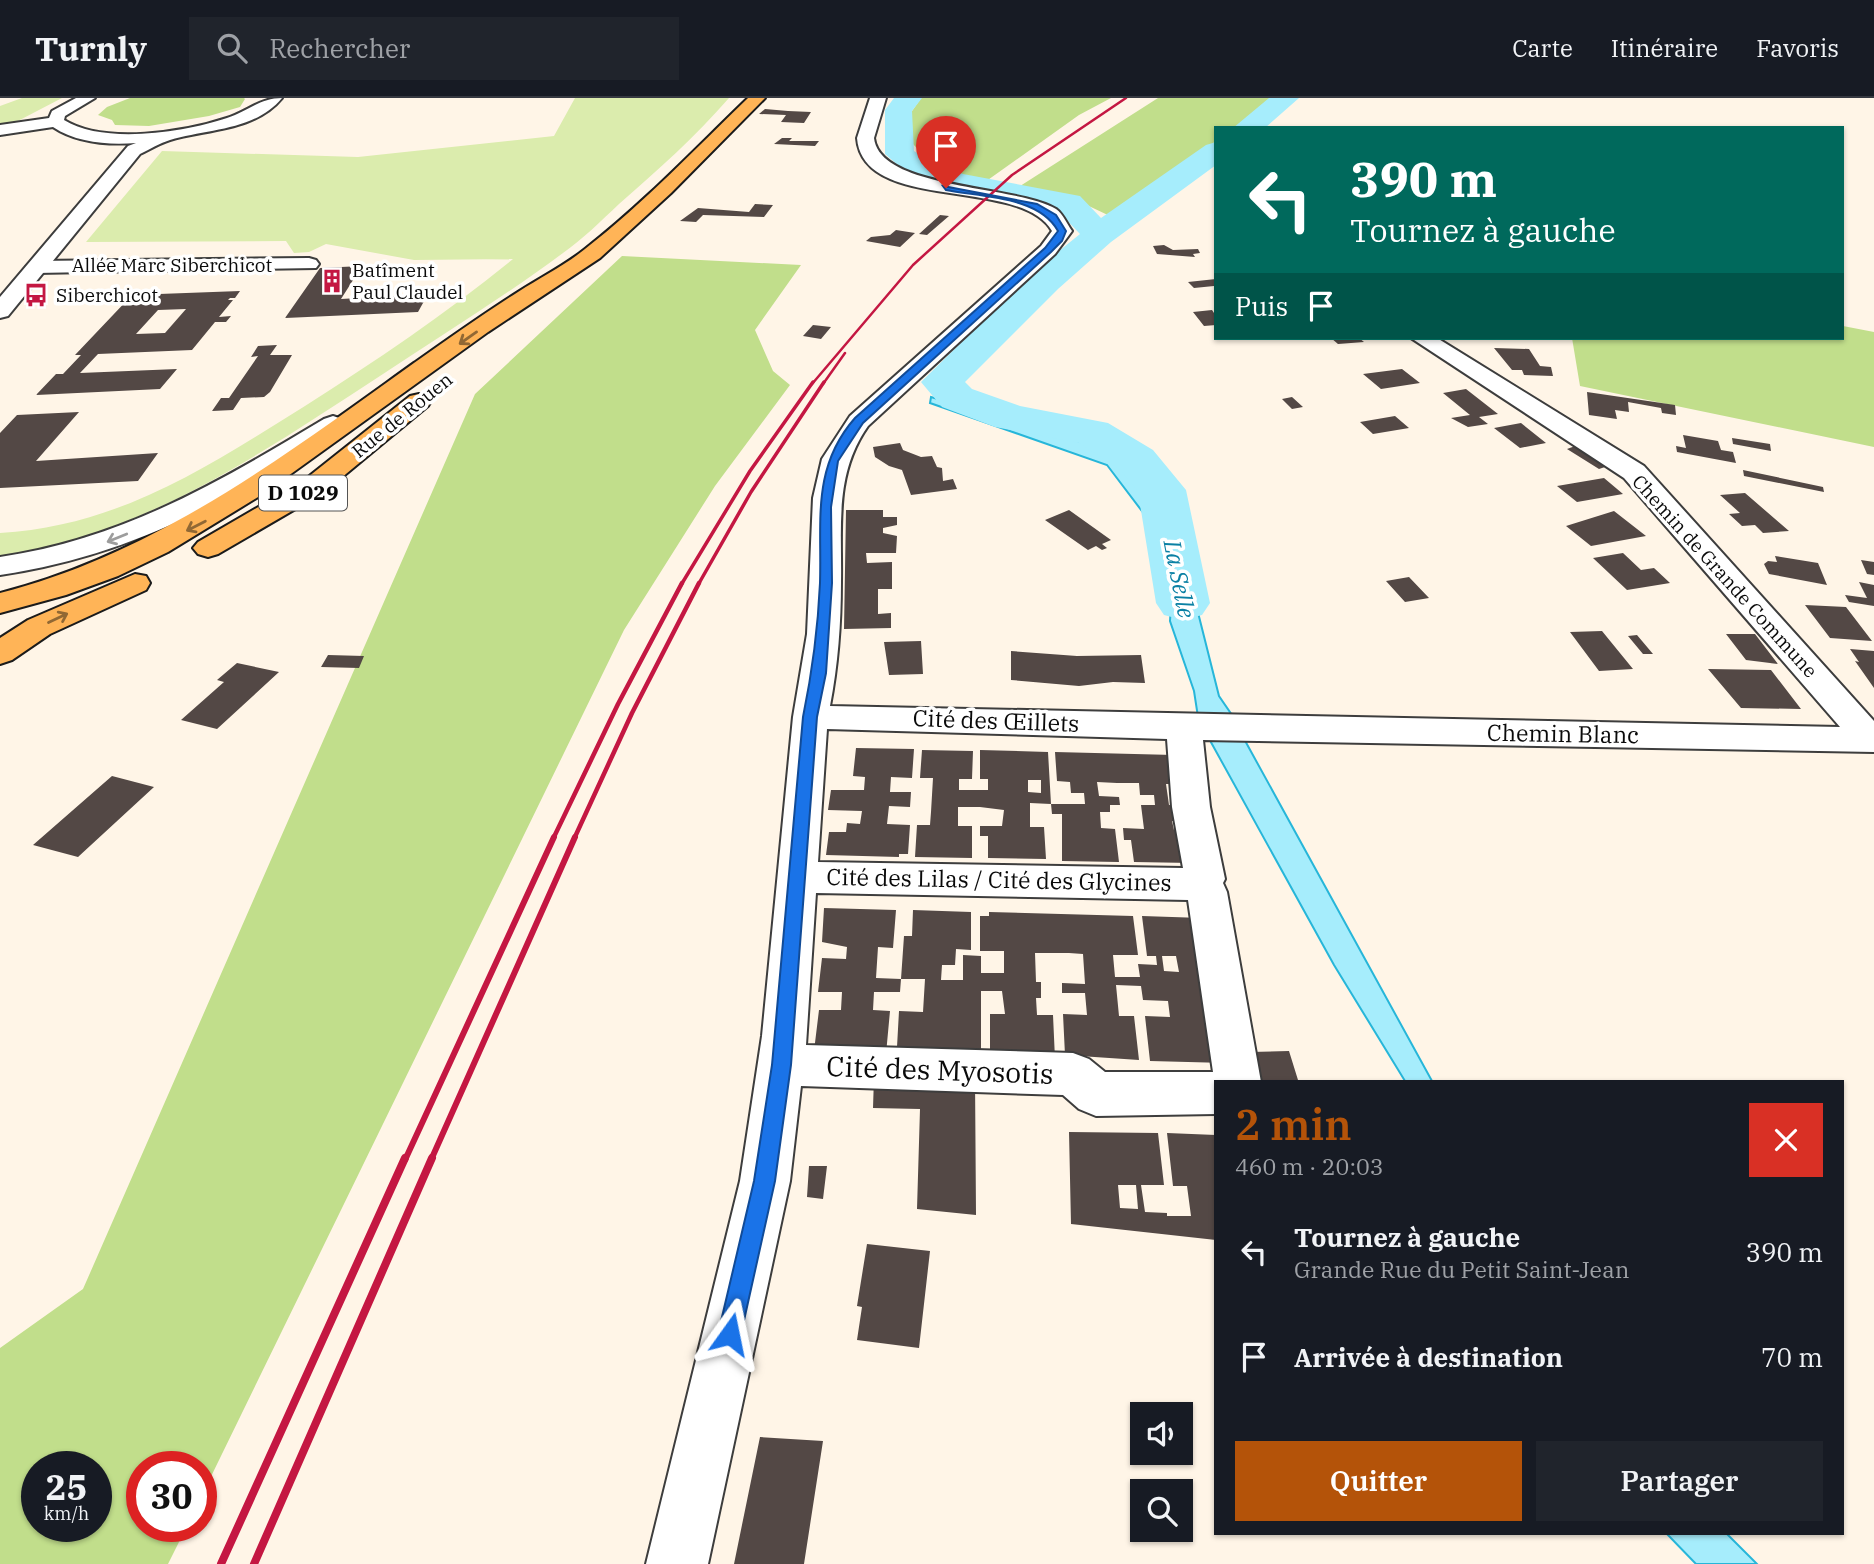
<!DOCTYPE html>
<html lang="fr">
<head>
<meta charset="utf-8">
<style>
	body { margin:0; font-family:"IBM Plex Serif",serif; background:#20242c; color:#f1f3f6; height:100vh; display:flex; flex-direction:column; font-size:26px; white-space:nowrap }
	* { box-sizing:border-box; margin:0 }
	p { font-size:23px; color:#9ea1a6 }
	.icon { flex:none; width:38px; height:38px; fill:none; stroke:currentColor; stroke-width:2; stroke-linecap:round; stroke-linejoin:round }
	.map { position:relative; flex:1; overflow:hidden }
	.details { position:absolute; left:1214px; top:982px; width:630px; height:455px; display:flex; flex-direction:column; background:#171b24; border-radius:0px; box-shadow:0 2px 5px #0004 }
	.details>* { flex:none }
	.guide { position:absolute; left:1214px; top:28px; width:630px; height:214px; border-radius:0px; box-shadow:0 2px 5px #0004; background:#00695c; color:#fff; overflow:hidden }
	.fabs { position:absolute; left:1130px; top:1304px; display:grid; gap:14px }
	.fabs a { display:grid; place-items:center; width:63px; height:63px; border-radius:0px; background:#171b24; box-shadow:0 2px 5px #0004; font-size:35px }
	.speed { position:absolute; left:21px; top:1353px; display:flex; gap:14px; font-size:35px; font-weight:700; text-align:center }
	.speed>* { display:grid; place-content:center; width:91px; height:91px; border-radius:50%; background:#171b24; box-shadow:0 2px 5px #0004; line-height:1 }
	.speed small { font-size:18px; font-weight:400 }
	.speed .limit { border:10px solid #d22; background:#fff; color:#111 }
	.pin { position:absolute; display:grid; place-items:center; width:60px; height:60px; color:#fff; margin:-72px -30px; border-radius:50% 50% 50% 0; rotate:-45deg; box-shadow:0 0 7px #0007 }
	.pin .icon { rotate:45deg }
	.me { position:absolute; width:77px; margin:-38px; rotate:12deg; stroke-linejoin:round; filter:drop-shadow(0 0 5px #0008) }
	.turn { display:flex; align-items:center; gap:24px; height:147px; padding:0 21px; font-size:32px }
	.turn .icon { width:91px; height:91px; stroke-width:2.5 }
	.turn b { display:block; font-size:49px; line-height:60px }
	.then { display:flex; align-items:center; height:66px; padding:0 21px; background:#0003; gap:14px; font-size:26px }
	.round { display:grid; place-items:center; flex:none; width:74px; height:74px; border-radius:0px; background:#20242c }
	.overview { display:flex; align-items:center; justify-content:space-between; height:119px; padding:0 21px }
	h1 { font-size:42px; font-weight:600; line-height:52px; color:#b45309 }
	.button { display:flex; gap:14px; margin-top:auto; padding:14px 21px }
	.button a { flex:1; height:80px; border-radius:0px; background:#b45309; color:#fff; font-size:28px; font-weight:600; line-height:80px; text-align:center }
	.button a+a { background:#20242c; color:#f1f3f6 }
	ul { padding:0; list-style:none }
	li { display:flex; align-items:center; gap:21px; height:105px; padding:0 21px }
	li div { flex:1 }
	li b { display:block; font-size:26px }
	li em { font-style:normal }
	header { display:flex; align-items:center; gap:42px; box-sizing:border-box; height:98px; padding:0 35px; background:#171b24; border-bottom:2px solid #363941 }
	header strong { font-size:33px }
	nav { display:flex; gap:38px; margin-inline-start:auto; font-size:24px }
	.search { width:490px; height:63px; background:#20242c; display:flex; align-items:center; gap:18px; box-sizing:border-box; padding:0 24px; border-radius:0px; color:#9ea1a6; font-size:26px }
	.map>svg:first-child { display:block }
</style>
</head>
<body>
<header>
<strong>Turnly</strong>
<div class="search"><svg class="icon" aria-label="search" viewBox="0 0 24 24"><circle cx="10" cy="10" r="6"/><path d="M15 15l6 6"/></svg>Rechercher</div>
<nav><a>Carte</a><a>Itinéraire</a><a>Favoris</a></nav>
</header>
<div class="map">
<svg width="1874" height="1466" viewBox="0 0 1874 1466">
	<rect width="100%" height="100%" fill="#fff5e7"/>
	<path fill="#dbecad" d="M22,0H62L14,25L0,28V8Z
		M575,0H729C695,39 658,72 619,106C601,123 583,141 563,155C505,198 444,236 383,276C263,354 145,437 0,458V435C119,428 207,369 305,308C377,262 447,215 513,161L414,162L326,146L309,154L294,155L286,143L86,144L162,53L358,59L554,38Z"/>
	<path fill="#c1de8b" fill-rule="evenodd" d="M130,0H244L245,1L240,9L209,18L149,28L115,27L112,22L98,17L107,9Z
		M921,0H1111L1079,17L985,84C955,77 934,68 912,45L910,16Z
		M1158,0H1275L1234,30H1216V43L1112,119L1074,101L1017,90Z
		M622,158L801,167L755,232L773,273L790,287L715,388L624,532L201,1399V1368H142V1428H187L168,1466H0V1250L83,1191L475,296ZM37,1368H96V1428H37Z
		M1843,228L1874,234V349L1580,288L1572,240H1843Z"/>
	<path fill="#a6edfc" stroke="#27b6d9" stroke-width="2" d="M931,299L1094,348L1129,366L1177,431L1219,598L1234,620L1198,619L1194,593L1170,523L1171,506L1154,429L1107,367L930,305Z
		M1207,637L1243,639L1432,983H1405L1334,867Z
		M1666,1435H1726L1757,1466H1696Z"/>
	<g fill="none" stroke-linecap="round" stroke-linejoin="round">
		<path fill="#a6edfc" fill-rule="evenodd" d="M894,0H922L912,13L914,53L929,63L963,76L1080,98L1101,120L1206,47L1216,44V67L1111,144L1058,191L965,284L972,291L1020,308L1108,325L1153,352L1186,392L1210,505L1202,517L1183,522L1164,517L1156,505L1138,394L1121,372L1079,345L995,329L942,309L921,284L1032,175L1080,136L1058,113L945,91L907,75L885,56V12Z
			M1269,0H1299L1265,30H1233Z"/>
	</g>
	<path fill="#534845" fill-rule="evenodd" d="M765,11L788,13L811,14L804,25L781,24L786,17L759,16Z
		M782,40H792L789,43H819L815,48L774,46Z
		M755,106L773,107L764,119L703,117L696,124L680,123L698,110L749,114Z
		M940,117L949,118L927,137L919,136Z
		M896,132L915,135L900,149L866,143L871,139L890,137Z
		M1164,147L1173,152L1198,151L1200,155L1193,156L1195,159L1157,156L1153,148Z
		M362,168L341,201L428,196L418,214L285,220L320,170Z
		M1216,181L1214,188L1194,190L1188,184Z
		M240,193L235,200H230L228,202H233L219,219L231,218L226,224H215L192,252L98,256L80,275L177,271L160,291L36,297L56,276H63L81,257H75L132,197ZM186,211L165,235L136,236L158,212Z
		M1212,212L1216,218V227L1204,228L1193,214Z
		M813,227L831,229L821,241L803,238Z
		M1331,240H1359L1364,244L1338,246Z
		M277,247L270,257H292L270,294L264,299L241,300L233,312L212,313L221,300H229L258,258L251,259L258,248Z
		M1494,250L1529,251L1540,268L1551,269L1553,278L1524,277L1522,272H1512Z
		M1402,271L1420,285L1381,291L1363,276Z
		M1466,291L1498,316L1479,319L1488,326L1468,329L1451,320L1470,317L1443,295Z
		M1587,294L1675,307L1676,317L1662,315L1661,310L1628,304L1629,314L1615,312L1617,321L1589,317Z
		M1292,299L1303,309L1292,311L1282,301Z
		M79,314L36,363L158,355L138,383L0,390V335L17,317Z
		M1395,318L1409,330L1373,336L1360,324Z
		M1521,325L1546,345L1520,350L1494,330Z
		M1683,337L1718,343L1721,352L1733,354L1736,365L1677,354L1676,348L1686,350Z
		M1732,340L1770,346L1771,353L1733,346Z
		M900,345L903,352L921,359L932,358L937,369L942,370L943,383L953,381L957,391L911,397L902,372L889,368L875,359L873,349Z
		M1578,347L1611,367L1599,371L1567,351Z
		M1743,372L1823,389L1824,394L1744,378Z
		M1604,380L1623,396L1577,404L1557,388Z
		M1745,395L1789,433L1763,435L1755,427L1742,428L1729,416L1740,415L1720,397Z
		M846,412H883V419H897V427L883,430V435L897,438L896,455H866L867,465L892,464V491H878V516L891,515V530L844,531Z
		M1069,412L1111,442L1102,446L1107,450L1102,452L1096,448L1088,452L1045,422Z
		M1614,413L1646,438L1591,448L1566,428Z
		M1623,455L1641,472L1654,470L1670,485L1627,492L1593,460Z
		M1775,458L1818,465L1827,487L1769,476L1764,466L1768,463L1777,464Z
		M1861,462L1874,464V477L1867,476Z
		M1409,479L1429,500L1405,504L1386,483Z
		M1859,484L1874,487V508L1849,504L1845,497L1867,500Z
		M1805,507L1846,509L1872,543L1830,540Z
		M1602,533L1633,571L1599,573L1570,534Z
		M1726,536H1755L1778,566L1746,562Z
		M1637,537L1653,556H1643L1628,538Z
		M921,543L923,576L889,577L884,544Z
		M1850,551L1874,553V590L1855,563L1859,564Z
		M1011,553L1077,558L1141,557L1145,585L1113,584L1079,588L1011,582Z
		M328,557L364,558L359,570L321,569Z
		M237,565L279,574L217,631L181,622L224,584L217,582Z
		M1708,571L1771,572L1801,611L1741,610Z
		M856,650L914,651L912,680L891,679L890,694H911L910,709L889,708L887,726L910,727L908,756H899V759L826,757L829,734H846L847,725L860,726L862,713L828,712L831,692H864L865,679L853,678Z
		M922,652L973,653L972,681H959V692H988V681H980V652L1048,654L1051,706L1030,705V729H1044L1046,761L988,760V738H980V728H1002L1004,712L980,709H958V728H972V760L915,759L917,727H930L931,714L933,680H920ZM1028,682H1041V695L1028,694Z
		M1055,654L1174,657L1179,686H1166L1169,707L1183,708L1186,723H1172L1174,732H1187L1192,765L1134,764L1131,742H1124L1123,730L1144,731L1141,707H1155L1154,697H1140L1139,685H1117L1097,684L1099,698L1119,699L1120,707H1110V714H1100L1101,730L1115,731L1119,764L1062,763V716H1052L1051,706H1085L1084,695H1071L1070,684L1057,683Z
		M112,678L154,689L78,759L33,747Z
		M824,810L896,812L893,850L878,849L876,880L901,881L904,838H912L913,812L971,814V852L956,851L955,867H942L941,882H963V857L981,858V875H1004V853H980V818H989V814L1133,818L1138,857H1113L1115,879H1140L1138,866L1157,867L1156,858H1147L1142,818L1202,820L1226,965L1150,963L1145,918L1170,919L1168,903L1143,902L1141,888L1116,887L1119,918H1134L1139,962L1065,957L1063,916L1087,917L1085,895H1062V885L1085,886L1083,856L1069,855H1035L1036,884H1041V900H1036L1037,917H1053L1055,961L990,959V916H1005L1002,893H981V954L905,957V949H897L899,913L923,914L925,881H901L900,894H874L873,912L890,913L886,956L814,953L819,912H841L842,894H818L822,860L846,861L847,849L822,844ZM1162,858H1176L1179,874L1164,873Z
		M1289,953L1298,982L1255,984L1250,954Z
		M874,979L975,980L976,1117L917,1111L920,1011L873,1010Z
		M1069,1034L1158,1035L1164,1087H1141L1145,1114L1167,1115V1118H1191L1187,1088H1173L1167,1035L1216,1037V1142L1071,1126ZM1118,1087H1136L1138,1111L1120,1110Z
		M809,1068H827L823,1101L807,1099Z
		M867,1146L930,1153L919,1250L857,1242L862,1209L857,1208Z
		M760,1339L823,1343L804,1466H734Z"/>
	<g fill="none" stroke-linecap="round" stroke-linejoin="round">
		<g stroke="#3d3d3d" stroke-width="4">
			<path id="minor" d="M870,0H886L874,40C880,92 1017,87 1056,111C1063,116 1067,126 1072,133L1055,156L868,328C834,376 842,429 841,484C841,525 838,567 830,608L1840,629L1624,380L1411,240H1437L1644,368L1874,623V654L1203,642L1210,709L1225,781L1223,785L1227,794L1261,984H1216V1016L1096,1018L1079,1011L1063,997L801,988L790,1083L708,1466H646L740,1083L762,938L793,619L807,536L813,400L822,361L850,318L1041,148L1052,133C1021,78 863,116 857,40ZM827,631L1167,641L1172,709L1183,770L818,764ZM816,795L1188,802L1213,974H1105L1089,961L1073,955L806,947Z
				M309,160L316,162L319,166L316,170L36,175L26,169L36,163Z"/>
		</g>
		<g stroke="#3d3d3d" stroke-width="4">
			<path id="tertiary" d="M76,0H95L65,18L64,22C104,47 185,34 227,20C248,13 260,0 282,0C255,33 207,31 170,42C160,45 150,51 140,56L8,218L0,220V199L128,48L136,45C108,47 77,45 53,29L0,37V27L49,20L52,13Z
				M333,318L342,321L346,326L342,331C229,402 134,457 0,477V459C123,441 219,384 324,321Z"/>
		</g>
		<g stroke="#1b1b1b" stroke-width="4">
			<path id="primary" d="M748,0H765L671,95L600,160L488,234L263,396L168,454L118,478L66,497L0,515V495C157,455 284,358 414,265C448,241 483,216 518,194C541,179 564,168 585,151C644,105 695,51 748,0Z
				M419,296L428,298L431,303L428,308L323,395L218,456L208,459L198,456L193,450L198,444L303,383L410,298Z
				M135,476L146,478L150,485L146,492L50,536L12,562L0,566V540L28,522Z"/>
		</g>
		<use href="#minor" fill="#fff" fill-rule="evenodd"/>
		<use href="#tertiary" fill="#fff" fill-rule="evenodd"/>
		<use href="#primary" fill="#ffb457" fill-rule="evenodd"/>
		<path stroke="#c41742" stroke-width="2.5" d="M812,286L913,167L1012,77L1126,0
			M823,286L845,255"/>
		<path stroke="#c41742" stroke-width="3.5" d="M681,487L750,373L813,284
			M698,487L751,394L824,284"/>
		<path stroke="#c41742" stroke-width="4.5" d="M553,741L618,606L682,485
			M574,741L632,615L699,485"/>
		<path stroke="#c41742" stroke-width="6" d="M405,1062L554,739
			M431,1062L575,739"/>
		<path stroke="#c41742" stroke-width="8" d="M221,1466L405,1060
			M254,1466L432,1060"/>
	</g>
	<defs><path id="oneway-shaft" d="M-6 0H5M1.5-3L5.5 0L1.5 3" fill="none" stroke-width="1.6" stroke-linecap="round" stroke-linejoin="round" transform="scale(1.75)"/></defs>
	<g stroke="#916834">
		<use href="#oneway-shaft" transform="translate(468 240) rotate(145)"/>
		<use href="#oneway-shaft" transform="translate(196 428) rotate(153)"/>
		<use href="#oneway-shaft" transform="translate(58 520) rotate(-25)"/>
	</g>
	<use stroke="#9d9d9d" href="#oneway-shaft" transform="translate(117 440) rotate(158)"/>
	<path fill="#1a73e8" stroke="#114b97" stroke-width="2" d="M943,88L1037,106L1056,117L1066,133L1062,143L1051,154L863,325L838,363L831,409L832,485L826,575L817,619L791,967L775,1083L741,1236L738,1244L730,1247L722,1244L718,1236L754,1083L772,967L803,619C812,575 818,530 820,485C822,424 811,370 855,320L1045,150L1058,133C1039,98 981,99 946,92Z"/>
	<defs>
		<g id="building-bare" transform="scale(1.89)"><path d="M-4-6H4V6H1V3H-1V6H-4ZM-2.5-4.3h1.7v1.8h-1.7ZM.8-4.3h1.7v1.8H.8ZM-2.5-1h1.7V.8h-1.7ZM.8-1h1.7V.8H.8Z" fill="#c41742" stroke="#fff" stroke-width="2.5" paint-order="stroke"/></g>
		<g id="bus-bare" transform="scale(1.89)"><path d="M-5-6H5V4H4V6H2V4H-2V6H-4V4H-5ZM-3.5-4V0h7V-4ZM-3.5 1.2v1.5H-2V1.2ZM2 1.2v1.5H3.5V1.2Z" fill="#c41742" stroke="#fff" stroke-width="2.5" paint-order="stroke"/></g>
	</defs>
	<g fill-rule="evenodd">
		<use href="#building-bare" x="332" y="183"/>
		<use href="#bus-bare" x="36" y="197"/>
	</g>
	<g text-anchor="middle" stroke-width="7" stroke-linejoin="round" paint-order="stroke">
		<g font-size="19" fill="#0a0a0a" stroke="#fff">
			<text x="172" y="174">Allée Marc Siberchicot</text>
			<text transform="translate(402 317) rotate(-39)" y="7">Rue de Rouen</text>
			<text transform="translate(1725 478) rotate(48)" y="7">Chemin de Grande Commune</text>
		</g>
		<g font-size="19" fill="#0a0a0a" stroke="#fff" text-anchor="start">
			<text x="352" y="179">Batîment<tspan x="352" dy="22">Paul Claudel</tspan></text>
			<text x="56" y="204">Siberchicot</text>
		</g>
		<rect fill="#fff" stroke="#545454" stroke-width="2" x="259" y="377.5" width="88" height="35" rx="5"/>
		<g font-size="21" font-weight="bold" fill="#0a0a0a">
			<text x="303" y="402">D 1029</text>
		</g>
		<g font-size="23" fill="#0a0a0a" stroke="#fff">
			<text transform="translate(996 623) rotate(2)" y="8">Cité des Œillets</text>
			<text transform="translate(1563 636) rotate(1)" y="8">Chemin Blanc</text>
			<text transform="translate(999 782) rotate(1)" y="8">Cité des Lilas / Cité des Glycines</text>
		</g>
		<g font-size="24" font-style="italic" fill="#0a80a4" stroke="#fff">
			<text transform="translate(1179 481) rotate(79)" y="8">La Selle</text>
		</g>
		<g font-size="28" fill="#0a0a0a" stroke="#fff">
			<text transform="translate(940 972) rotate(2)" y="10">Cité des Myosotis</text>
		</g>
	</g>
</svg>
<div class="fabs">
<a><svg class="icon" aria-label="sound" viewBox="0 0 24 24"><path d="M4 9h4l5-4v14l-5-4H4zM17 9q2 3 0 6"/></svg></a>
<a><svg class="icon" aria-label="search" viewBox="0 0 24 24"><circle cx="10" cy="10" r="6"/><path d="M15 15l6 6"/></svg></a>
</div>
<div class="speed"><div>25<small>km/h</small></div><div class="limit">30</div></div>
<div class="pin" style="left:946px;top:90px;background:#d93025"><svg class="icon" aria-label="arrive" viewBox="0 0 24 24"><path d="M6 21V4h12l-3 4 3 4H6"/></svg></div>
<svg class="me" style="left:730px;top:1236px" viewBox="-20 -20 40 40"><path d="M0-17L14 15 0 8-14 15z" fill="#1a73e8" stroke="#fff" stroke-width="4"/></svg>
<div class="guide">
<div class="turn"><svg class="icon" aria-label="left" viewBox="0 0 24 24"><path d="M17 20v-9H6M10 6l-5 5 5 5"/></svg><div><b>390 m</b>Tournez à gauche</div></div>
<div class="then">Puis<svg class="icon" aria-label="arrive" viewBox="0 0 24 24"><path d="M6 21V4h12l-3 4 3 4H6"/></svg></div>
</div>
<section class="details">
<div class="overview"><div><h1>2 min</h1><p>460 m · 20:03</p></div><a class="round" style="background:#d93025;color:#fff"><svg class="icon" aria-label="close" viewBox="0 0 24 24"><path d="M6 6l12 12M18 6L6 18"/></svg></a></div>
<ul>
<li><svg class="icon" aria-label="left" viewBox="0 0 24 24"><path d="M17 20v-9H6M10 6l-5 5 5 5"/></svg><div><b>Tournez à gauche</b><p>Grande Rue du Petit Saint-Jean</p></div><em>390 m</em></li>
<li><svg class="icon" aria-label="arrive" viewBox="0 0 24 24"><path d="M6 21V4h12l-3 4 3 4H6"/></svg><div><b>Arrivée à destination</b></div><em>70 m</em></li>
</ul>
<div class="button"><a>Quitter</a><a>Partager</a></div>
</section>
</div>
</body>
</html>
